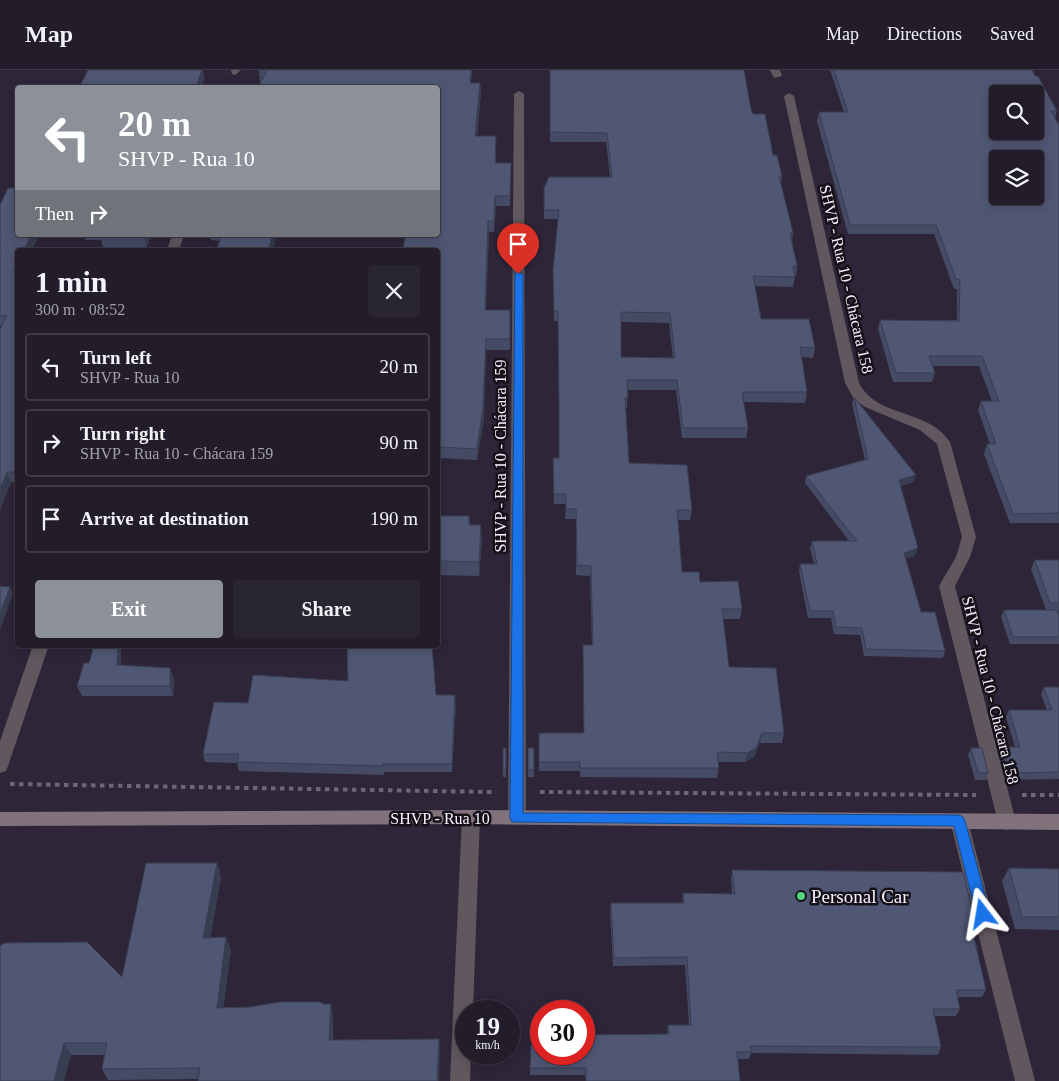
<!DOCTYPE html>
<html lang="en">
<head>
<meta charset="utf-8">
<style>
	body { margin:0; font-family:Georgia,serif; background:#2a2533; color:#f1f3f6; height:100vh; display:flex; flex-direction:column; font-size:19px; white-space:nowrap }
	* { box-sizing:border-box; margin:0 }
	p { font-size:16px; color:#a2a1a9 }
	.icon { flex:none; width:28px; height:28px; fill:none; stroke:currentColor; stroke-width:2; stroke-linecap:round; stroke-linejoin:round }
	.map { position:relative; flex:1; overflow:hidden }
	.details { position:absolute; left:15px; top:178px; width:425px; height:400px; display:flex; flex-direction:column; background:#221c2b; border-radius:5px; box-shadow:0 2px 12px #0003,0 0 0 1px #3f3a47 }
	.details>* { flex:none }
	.hud { position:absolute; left:15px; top:15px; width:425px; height:152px; border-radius:5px; box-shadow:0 2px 12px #0003,0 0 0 1px #3f3a47; background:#8c9099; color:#fff; overflow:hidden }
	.buttons { position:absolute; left:989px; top:15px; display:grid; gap:10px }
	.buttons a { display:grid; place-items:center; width:55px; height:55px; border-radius:5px; background:#221c2b; box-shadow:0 2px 12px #0003,0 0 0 1px #3f3a47; font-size:25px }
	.speed { position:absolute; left:455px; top:930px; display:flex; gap:10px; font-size:25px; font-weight:700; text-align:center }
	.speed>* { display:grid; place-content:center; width:65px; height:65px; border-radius:50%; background:#221c2b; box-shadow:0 2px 12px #0003,0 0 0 1px #3f3a47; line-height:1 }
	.speed small { font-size:12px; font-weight:400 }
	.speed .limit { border:8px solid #d22; background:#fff; color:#111 }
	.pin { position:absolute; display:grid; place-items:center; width:42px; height:42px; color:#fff; margin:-51px -21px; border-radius:50% 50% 50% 0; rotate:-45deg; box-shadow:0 0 5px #0007 }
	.pin .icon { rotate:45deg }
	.me { position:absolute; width:55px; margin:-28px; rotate:346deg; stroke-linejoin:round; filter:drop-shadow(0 0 4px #0008) }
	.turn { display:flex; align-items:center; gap:18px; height:105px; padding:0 20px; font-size:22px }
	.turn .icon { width:65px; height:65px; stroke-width:2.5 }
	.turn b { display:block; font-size:35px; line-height:42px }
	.then { display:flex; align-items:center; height:48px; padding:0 20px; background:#0003; gap:10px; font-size:19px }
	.round { display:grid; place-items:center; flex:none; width:52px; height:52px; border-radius:5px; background:#2a2533 }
	.headline { display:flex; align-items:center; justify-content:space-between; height:85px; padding:0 20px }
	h1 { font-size:30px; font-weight:800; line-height:38px }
	.action { display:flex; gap:10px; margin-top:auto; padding:10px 20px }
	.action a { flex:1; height:58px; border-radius:5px; background:#8c9099; color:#fff; font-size:20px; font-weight:800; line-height:58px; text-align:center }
	.action a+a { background:#2a2533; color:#f1f3f6 }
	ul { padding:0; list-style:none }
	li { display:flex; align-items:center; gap:15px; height:68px; margin:0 10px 8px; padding:0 10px; border:2px solid #3f3a47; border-radius:5px }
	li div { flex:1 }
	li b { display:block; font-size:19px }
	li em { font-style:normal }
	header { display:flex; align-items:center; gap:30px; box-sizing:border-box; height:70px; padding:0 25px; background:#221c2b; border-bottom:1px solid #3f3a47 }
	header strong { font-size:24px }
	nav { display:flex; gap:28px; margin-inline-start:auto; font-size:18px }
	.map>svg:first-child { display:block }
</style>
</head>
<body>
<header>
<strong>Map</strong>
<nav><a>Map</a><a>Directions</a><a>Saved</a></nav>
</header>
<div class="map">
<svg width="1059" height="1011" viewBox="0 0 1059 1011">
	<rect width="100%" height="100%" fill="#2e2539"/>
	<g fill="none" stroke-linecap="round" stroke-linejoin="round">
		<path stroke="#6e6677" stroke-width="4" stroke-dasharray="4.5 4.5" stroke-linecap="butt" d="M10,714L493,722
			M540,722L976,725
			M1022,725H1059"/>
		<path fill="#61575e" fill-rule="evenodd" d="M231,0H241L235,5L232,4Z
			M770,0H780L782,6L774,8Z
			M519,21L524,24L526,748L523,753L517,755L511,753L508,748L514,24Z
			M789,23L794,26L859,313C878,349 928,338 950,372L976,467L970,487L955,516L1016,752L1013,757L1007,760L1001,757L998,752L939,516L956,487L962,467L937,374L920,360L865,337L854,329L845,313L784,26Z
			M172,165H184L179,180H167Z
			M33,575H49L8,696L6,701L0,703V671Z
			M471,740L477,742L480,747L473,941H466V984H471L470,1011H450L462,747L465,742Z
			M959,743L965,746L968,751L1035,1011H1015L950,751L953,746Z"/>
		<path fill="#80717b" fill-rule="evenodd" d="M471,740L1059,744V760L471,754L0,756V742Z"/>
	</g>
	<path fill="#454b64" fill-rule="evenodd" d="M259,0H472L471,13H480L481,23L477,66L496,77V93H511L510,136H496L494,162H489L486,240L510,251V280H486L484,348L477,390L438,388V18L260,12L259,2Z
		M550,0L751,39L773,85L782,106L781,113L793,163L792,170L797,196L796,206H795L793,217L755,216L761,249L815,278L813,288L802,287L807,322L805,333L743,332L748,358L746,368H682L676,320H627V338H626L629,393L692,440L690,450H678L682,502L742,539L740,549H723L729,597L784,663L782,673H760L754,687L745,692H718L719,698L717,708L580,707V701H539V663H584L583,575H592L590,506L576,505V449H565L566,434H554L553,398L559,388V343L558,251H554L553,210L558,149H544V118L610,107L606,72H550ZM621,252L669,253L673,288L621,287Z
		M830,0H1032L1057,41L1055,48L1059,55V453H1010L984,384L987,374H990L978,340L981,331H992L979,296H932L935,303L932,312H893L878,259L880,250H957V219H954L934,164H848L817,51L819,42H844Z
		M0,135L18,180V413L11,412L0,440V260L2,256H0Z
		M84,165H151L147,177H103L101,170H85Z
		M210,165H276L220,171L211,170Z
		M854,327L914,412L900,416L915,486L906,488L921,542L945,581L943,588L864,586L860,565L834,564L831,548H808L799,501L800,494H814L810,478L812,471H849L805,413L806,406L865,390L852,334Z
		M438,446H469L470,455L482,469L479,506L438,505Z
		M1035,490H1059V542H1058L1059,545V574H1010L1001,547L1004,540H1046L1031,499Z
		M94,575H121V595L170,598L174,609L173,626H82L77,616L89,593Z
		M1044,617H1059V709L1007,710L1000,684L1003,677H1015L1006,647L1009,640H1047L1041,624Z
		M436,625L456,634L452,702H384V705L239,701L237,693L205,692L203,684L248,633Z
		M503,678H506V707H503Z
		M528,678H534V707H528Z
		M971,678L988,703L986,710H975L968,685Z
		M217,793L221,807L210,868L231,880L223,937L333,946V970L439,969L440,981L198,1009L108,1010L102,999L104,985H71L0,1011L122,907Z
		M1009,798L1059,799V861V860L1015,859L1002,811Z
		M732,800L977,859L974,865L986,920L982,927H957L960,939L956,946H935L941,977L938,985L751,983L749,989H738L740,1011H586L585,1005H530L531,975L541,984L667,964L668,955H689L685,895L613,896L610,841L611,833H682L683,823L732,824L731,809Z"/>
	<path fill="#383d51" d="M202,0H203L205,8L201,18H196Z
		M480,13L481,23L476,76L475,66Z
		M495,126L496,136L494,162V151Z
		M488,151L489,162L485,251V240Z
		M31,165H39L32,180H24Z
		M145,165H151L147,177L144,167Z
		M272,165H276L273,180H269Z
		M18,193V210L13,202Z
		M486,269L484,348L477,390V379Z
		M7,402L11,412L0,440V419Z
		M916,405L914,412L897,417L899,410Z
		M481,455L482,469L479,506V492Z
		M918,478L915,486L902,490L904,483Z
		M10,517L13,524L0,560V544Z
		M118,575H121V605L117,595Z
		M170,598L174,609L173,626L170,616Z
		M455,625L456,634L452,702V694Z
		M762,663L760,673L754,687L745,692L747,683Z
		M217,793L221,807L208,881L203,868Z
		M226,867L231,880L222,950L217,938Z
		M331,934L333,946L332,982L329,970Z
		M439,969L440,981L439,1011H437Z
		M64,973L71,985L64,1011H54Z"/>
	<path fill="#505774" stroke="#383d51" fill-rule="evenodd" d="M88,0H202L196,18H79Z
		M259,0H471L470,13H480L475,66H496L495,93H511L510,126H495L494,151H488L485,240H510V269H486L483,337L477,379L438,377V180H403L405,165H438V18H257L267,2H259Z
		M550,0H744L751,39L753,44H765L773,85H777L782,106H779L793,163H790L797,196H793L795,207L753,206L761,249H809L815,278L800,277L807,322H742L748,358H683L677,310H627L628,328H625L629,393L687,395L692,440H677L682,502H699L700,512L738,511L742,539H722L729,597L776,598L784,663H762L756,678L747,683L717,682L719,698H580V692H539V663H584L583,575H593L591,496L577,495L576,439H566V424H554L553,388H559V333L558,241H554L553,200L559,140H544V118L549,107H612L607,63L550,62ZM621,242L670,243L675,288L621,287Z
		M834,0H1032L1035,6H1038L1057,41H1051L1059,55V443L1013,444L987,374H996L981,331H999L982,286H929L935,303H896L880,250L959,251L960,210L956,209L936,155H850L819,42H848ZM998,24H1035V61H998ZM998,89H1035V126H998Z
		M8,118H18V165H31L24,180H18V193L13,202H18V402H7L0,419V260L7,245L0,246V135Z
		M101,165H145L144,167H101Z
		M221,165H272L269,180H217Z
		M854,327L916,405L899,410L918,478L904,483L921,542H935L945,581L866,579L862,558L836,557L833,541H810L800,494H817L812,471H857L806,406L868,389Z
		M438,446H469V455H481L479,492L438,491Z
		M1035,490H1059V533H1050Z
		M0,516L10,517L0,544Z
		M1004,540H1057L1059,545V567H1013Z
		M94,575H118L117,595L170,598V616H77L84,593H89Z
		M347,575H432L436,625H455L452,694H383V696L237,692L239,684H203L214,632L248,633L253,605L348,611Z
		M1044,617H1059V702L1010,703L1003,677H1020L1009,640H1052Z
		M503,678H506V700H503Z
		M528,678H534V700H528Z
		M971,678H982L988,703H978Z
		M146,793H217L203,868L226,867L217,938L250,937L280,932H320L323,934H331L329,970L439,969L437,1011H198L200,998L102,999L107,973H64L54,1011H0V876L4,873L87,872L122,907Z
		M1009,798L1059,799V847H1022Z
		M732,800L963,802L977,859H972L986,920H956L960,939H933L941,977L750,976L751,982H737L740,1011H586V998H530L531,975H541V984H584V965L669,964L668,955H691L687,887L614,888L611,833H684L683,823L735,824Z"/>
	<path fill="#1a73e8" stroke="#114b97" d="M515,202L523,204V743L959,745L963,747L965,751L990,844L988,849L983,851L978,849L976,844L954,756L512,752L510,748Z"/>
	<circle fill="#4fd675" stroke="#151119" stroke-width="2" cx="801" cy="826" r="5"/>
	<g text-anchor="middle" stroke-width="5" stroke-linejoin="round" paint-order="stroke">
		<g font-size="16" fill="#f7f1fe" stroke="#151119">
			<text transform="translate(847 209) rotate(77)" y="6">SHVP - Rua 10 - Chácara 158</text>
			<text transform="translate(500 386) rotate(-90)" y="6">SHVP - Rua 10 - Chácara 159</text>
			<text transform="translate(991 620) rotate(76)" y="6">SHVP - Rua 10 - Chácara 158</text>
			<text x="440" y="754">SHVP - Rua 10</text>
		</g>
		<g font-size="19" fill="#f7f1fe" stroke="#151119" text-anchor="start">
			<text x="811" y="833">Personal Car</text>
		</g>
	</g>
</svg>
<div class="buttons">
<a><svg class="icon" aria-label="search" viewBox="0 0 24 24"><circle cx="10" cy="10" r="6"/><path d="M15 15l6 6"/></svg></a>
<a><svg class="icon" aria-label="layers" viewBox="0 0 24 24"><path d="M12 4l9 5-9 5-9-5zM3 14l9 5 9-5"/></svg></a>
</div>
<div class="speed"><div>19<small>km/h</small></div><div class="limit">30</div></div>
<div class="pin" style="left:518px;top:204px;background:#d93025"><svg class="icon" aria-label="arrive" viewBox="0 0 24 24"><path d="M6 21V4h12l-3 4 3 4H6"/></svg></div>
<svg class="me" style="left:983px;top:844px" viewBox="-20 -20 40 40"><path d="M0-17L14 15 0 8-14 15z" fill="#1a73e8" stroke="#fff" stroke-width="4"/></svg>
<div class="hud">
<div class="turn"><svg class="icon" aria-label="left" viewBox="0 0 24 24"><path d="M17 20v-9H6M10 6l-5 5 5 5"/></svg><div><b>20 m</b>SHVP - Rua 10</div></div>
<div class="then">Then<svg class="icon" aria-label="right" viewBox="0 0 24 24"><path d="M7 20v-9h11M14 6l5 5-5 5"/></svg></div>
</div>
<section class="details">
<div class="headline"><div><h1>1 min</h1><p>300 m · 08:52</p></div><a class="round"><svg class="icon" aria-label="close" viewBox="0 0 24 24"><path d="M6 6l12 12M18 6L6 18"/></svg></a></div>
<ul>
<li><svg class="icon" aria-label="left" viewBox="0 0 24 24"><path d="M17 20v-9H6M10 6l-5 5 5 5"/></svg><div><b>Turn left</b><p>SHVP - Rua 10</p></div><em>20 m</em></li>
<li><svg class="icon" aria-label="right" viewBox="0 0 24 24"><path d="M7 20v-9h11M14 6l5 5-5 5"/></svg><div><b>Turn right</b><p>SHVP - Rua 10 - Chácara 159</p></div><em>90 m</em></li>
<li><svg class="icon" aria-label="arrive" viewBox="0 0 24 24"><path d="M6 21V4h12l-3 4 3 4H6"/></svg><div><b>Arrive at destination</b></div><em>190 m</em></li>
</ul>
<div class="action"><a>Exit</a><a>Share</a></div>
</section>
</div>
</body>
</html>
